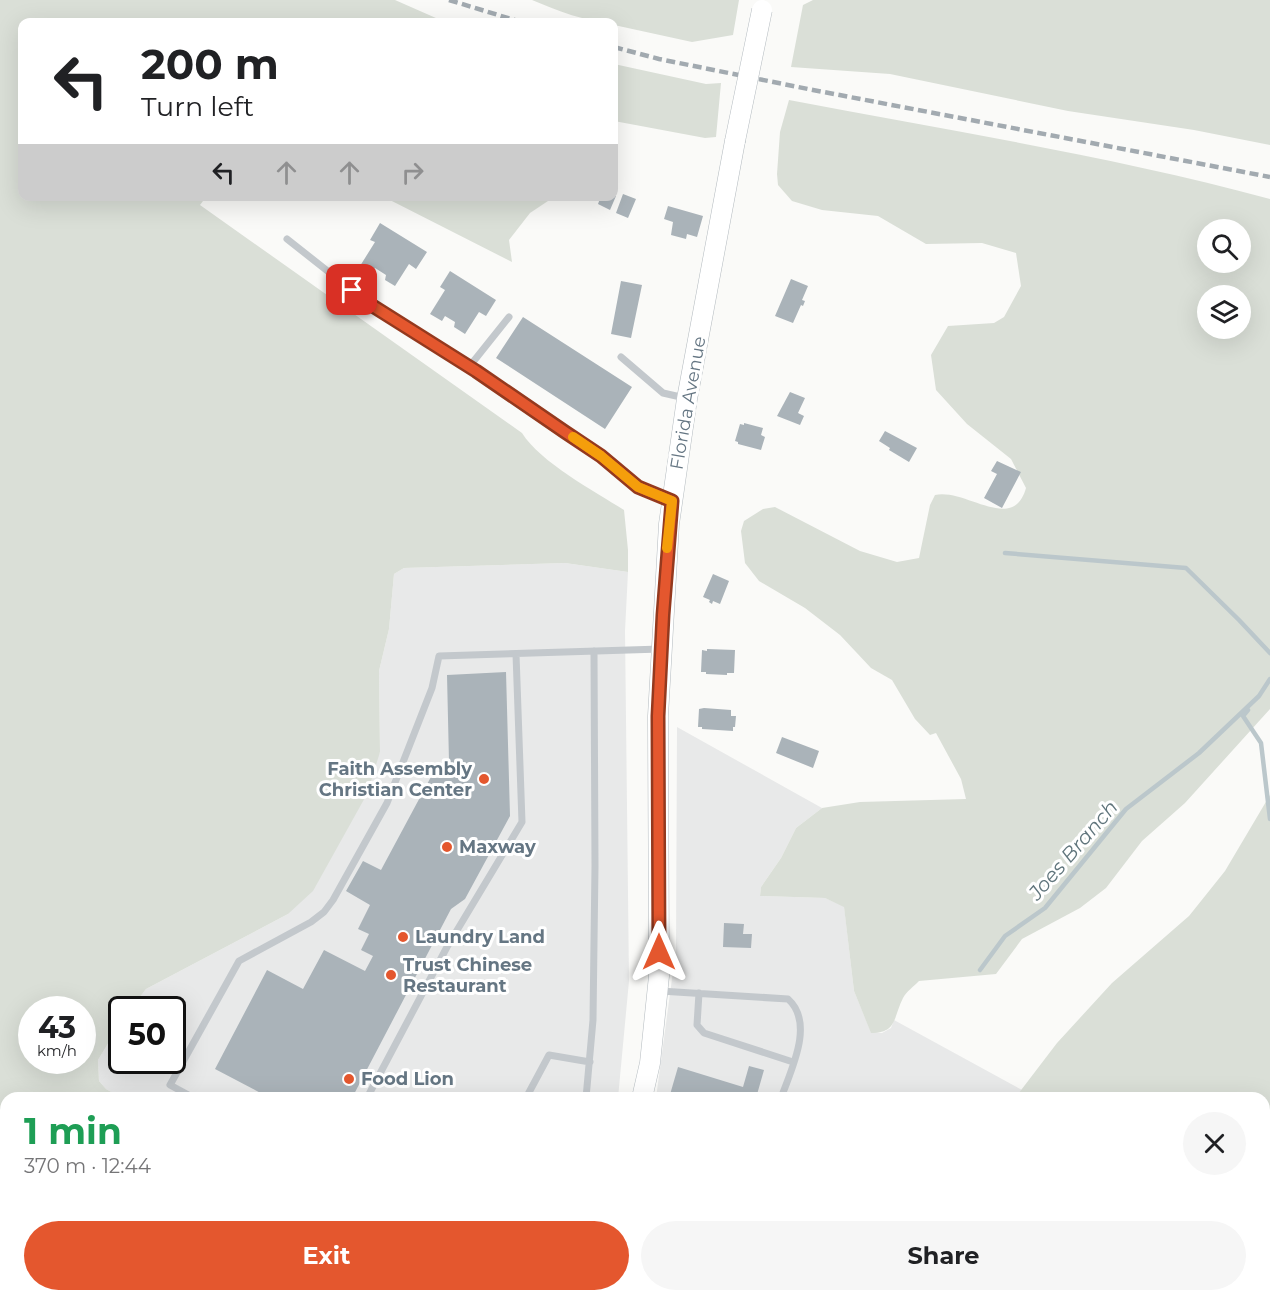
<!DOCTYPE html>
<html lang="en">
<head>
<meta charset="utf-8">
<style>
	body { margin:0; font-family:Montserrat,sans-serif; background:#f6f6f6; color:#202124; height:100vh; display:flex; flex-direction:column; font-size:22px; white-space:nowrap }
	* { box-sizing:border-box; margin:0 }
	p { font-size:20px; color:#757577 }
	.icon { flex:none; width:33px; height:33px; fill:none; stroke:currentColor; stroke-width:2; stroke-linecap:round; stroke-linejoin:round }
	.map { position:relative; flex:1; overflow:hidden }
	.panel { position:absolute; left:0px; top:1092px; width:1270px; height:210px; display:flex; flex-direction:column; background:#fff; border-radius:18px 18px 0 0; box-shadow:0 6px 24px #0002 }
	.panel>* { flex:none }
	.guide { position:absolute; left:18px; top:18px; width:600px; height:183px; border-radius:12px; box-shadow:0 6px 24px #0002; background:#fff; color:#202124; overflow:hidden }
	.buttons { position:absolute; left:1197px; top:219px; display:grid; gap:12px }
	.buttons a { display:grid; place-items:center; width:54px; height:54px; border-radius:50%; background:#fff; box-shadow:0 6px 24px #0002; font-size:30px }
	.speed { position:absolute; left:18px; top:996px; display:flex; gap:12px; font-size:30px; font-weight:700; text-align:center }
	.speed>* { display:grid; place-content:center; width:78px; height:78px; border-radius:50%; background:#fff; box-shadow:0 6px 24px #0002; line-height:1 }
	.speed small { font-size:15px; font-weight:400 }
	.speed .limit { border:3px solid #111; border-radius:9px; background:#fff; color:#111 }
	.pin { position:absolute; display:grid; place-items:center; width:51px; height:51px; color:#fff; margin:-26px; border-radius:12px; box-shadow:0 3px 9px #0006 }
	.me { position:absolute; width:66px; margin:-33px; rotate:0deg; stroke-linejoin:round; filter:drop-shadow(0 0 4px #0008) }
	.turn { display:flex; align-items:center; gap:21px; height:126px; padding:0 24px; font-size:27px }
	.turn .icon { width:78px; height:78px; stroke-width:2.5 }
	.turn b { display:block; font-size:42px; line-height:51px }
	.lanes { display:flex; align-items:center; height:57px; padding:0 24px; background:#0003; justify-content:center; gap:30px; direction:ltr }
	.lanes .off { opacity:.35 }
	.round { display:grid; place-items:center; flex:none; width:63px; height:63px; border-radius:32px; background:#f6f6f6 }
	.headline { display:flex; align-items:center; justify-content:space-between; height:102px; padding:0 24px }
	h1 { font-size:36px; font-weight:700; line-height:45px; color:#1e9e55 }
	.button { display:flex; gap:12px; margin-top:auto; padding:12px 24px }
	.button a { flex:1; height:69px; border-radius:36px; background:#e4572e; color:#fff; font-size:24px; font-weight:700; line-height:69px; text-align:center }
	.button a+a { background:#f6f6f6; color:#202124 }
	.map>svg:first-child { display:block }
</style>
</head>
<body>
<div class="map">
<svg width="1270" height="1302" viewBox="0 0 1270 1302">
	<rect width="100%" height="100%" fill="#fafaf8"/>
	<path fill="#e8e9e9" d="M565,563L628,572L625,631L629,981L618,1098H122L106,1089L99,1081L98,1060L121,1022L122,1060H172V1010L131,1009L146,989L288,914L380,752L379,671L389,629L394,574L404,568Z
		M677,727L822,808L796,828L781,858L761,887L760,896L825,898L844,906L854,991L871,1032L882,1033L891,1028L894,1020L1022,1090L1015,1098H656L676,949Z
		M0,1127L6,1137V1296H383L385,1302H0Z
		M468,1296H519L533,1302H467Z
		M595,1296H871L869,1302H592Z"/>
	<path fill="#dadfd7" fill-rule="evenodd" d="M0,0H395L445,22H22V196L206,197L200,205L522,433C540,462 594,491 624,510L628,550V572L565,563L404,568L394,574L389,629L379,671L380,752L367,794L313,891L288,914L146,989L131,1009L122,1010L121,1022L98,1060L99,1081L106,1089L122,1098H6V1137L0,1127ZM32,1010H82V1060H32Z
		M532,0H739L733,35L692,42L614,25V22C585,22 558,11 532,0Z
		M813,0H1270V145L1194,130L1068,111L890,74L791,67L803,5Z
		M614,64L706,84L721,83L716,137L705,138L614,121Z
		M789,100C950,131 1112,156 1270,199V709L1185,803L1142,841L1106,888L1080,908L1022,939L996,974L919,981C914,986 906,992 903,998C893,1018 897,1033 871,1033L854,991L844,907L825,898L760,896L761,887L781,858L796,828L822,808L860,802L966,799L961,779L936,733L930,735L915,719L892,680L871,668L840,635L805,608L759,581L745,563L741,531L744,521L763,509L775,507L860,551L897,562L919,558L930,505L935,495C966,488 1013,534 1026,488L1011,459L967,424L936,390L931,355L948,326L994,323L1004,317L1021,286L1016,253L982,243L926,244L878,216L822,210L792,201L778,185L777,174L780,132ZM1208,230H1240V262H1208ZM1208,296H1240V328H1208Z
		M384,197L554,196V197L530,213L509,240L512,262Z
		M1270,795V1302H869L871,1296H1264V1098H1015L1057,1043L1112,983L1189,916L1225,871Z
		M383,1296H468L467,1302H386Z"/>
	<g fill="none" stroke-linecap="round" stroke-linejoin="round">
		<path stroke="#bbc7cb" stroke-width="4.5" d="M1005,553L1186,568L1239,620L1270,653
			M1248,710L1243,716L1261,743L1270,819
			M980,970L1005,936L1045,908L1126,809L1199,753L1259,696L1270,679"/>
	</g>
	<path fill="#aab3b9" d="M623,194L636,199L628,218L616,213Z
		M601,196H616L610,210L598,204Z
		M668,206L703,216L697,237L687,234L686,239L671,235L673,222L664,219Z
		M380,223L427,252L416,269L409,264L395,286L385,280L386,275L375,268L372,274L360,266L375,242L370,240Z
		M450,271L496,300L486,316L479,312L465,334L454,327L455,322L445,316L442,321L430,314L445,290L440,287Z
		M791,279L808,286L802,300L805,301L803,306L801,305L793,323L775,316Z
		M621,281L642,285L631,338L611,334Z
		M523,317L632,387L605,429L496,358Z
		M790,392L805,398L798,413L804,416L800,425L777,416Z
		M744,423L763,428L761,435L765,437L761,450L738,444V442L735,441L740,424L744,425Z
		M885,431L917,448L909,462L889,450L890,448L879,441Z
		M997,461L1021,472L1002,508L984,498L997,474L991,471Z
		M713,574L729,581L720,604L713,601L712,604L709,602L710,600L703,597Z
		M707,649L735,650L734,673H727V675L706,674V672H701L702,650L707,651Z
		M506,672L510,816L465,899L451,909L352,1098H270L215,1069L267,970L303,989L324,950L365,971L373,956L361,950L369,934L358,929L370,905L346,891L363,861L381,870L432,775V764L449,762L447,675Z
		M704,708L731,710V716H736L735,727H733V731L702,729V727H698L699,709Z
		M782,737L819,751L813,768L776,753Z
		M724,923L744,924L743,934H752L751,948L723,947Z
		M749,1066L764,1070L756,1098H669L678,1067L743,1087Z
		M54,1296H101L117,1302H54L52,1301Z
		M311,1296H359L372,1300L371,1302H309Z"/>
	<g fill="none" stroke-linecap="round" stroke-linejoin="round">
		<g stroke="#b3babf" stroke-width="21">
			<path id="secondary" d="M642,1098L650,1063L659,976L658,716L669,524L687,399L735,141
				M569,1302L571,1296"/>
		</g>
		<path stroke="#c3c8cc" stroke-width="7" d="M287,239L368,303L476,371L601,456L638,487L670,500
			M621,357L663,393L685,398
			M469,367L509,317
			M660,991L788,999C815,1023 791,1070 781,1098
			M699,993L697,1025L704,1033L793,1062
			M194,1098L170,1085L239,961L311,922L324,912L333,900L387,803L432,688L439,656L661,649
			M367,1098L447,947L522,822L516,654
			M526,1098L549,1055L590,1062
			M586,1098L593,1020L595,866L594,651
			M136,1296L138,1302
			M112,1300L114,1296
			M44,1302L46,1296"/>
		<use href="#secondary" stroke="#fff" stroke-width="20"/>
		<path stroke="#a2aab0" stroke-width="4.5" stroke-dasharray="9 4.5" stroke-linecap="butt" d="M449,0L521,22
			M614,47L659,59L813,90L1270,177"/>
		<g stroke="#b3babf" stroke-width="21" stroke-linecap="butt">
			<path id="secondary-bridge" d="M735,141L762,10"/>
		</g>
		<use href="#secondary-bridge" stroke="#fff" stroke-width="20"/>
	</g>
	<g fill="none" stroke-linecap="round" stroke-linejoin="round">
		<g stroke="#94391e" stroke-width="15">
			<path id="route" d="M352,290L368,303L476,371L565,432L601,456L638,487L672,501L663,615L658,716L659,952"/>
		</g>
		<use href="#route" stroke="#e4572e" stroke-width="10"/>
		<path stroke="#f59e0b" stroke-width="10" d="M573,437L601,456L638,487L672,501L667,548"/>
	</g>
	<g fill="#e4572e" stroke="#fff" stroke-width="2">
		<circle cx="484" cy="779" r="6"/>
		<circle cx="447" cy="847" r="6"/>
		<circle cx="403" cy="937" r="6"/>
		<circle cx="391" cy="975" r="6"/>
		<circle cx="349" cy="1079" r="6"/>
	</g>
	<g text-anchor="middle" stroke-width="6" stroke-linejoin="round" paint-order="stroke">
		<g font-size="18" fill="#657683" stroke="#fff">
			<text transform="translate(688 403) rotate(-80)" y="6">Florida Avenue</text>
		</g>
		<g font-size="18" font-weight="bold" fill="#657683" stroke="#fff" text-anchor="start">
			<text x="472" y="775" text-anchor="end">Faith Assembly<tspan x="472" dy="21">Christian Center</tspan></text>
			<text x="459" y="853">Maxway</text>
			<text x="415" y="943">Laundry Land</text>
			<text x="403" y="971">Trust Chinese<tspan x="403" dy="21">Restaurant</tspan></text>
			<text x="361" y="1085">Food Lion</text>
		</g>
		<g font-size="20" font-style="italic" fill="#60757c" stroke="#fff">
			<text transform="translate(1073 850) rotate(-49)" y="7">Joes Branch</text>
		</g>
	</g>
</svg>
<div class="buttons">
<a><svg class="icon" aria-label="search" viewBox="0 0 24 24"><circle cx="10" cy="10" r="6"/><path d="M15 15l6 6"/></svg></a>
<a><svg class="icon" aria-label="layers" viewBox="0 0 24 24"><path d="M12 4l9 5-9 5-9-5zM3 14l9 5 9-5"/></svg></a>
</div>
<div class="speed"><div>43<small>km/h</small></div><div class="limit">50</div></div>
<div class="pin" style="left:352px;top:290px;background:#d93025"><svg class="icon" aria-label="arrive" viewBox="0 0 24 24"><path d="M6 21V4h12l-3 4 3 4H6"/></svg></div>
<svg class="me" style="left:659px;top:952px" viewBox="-20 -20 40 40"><path d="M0-17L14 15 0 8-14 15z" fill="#e4572e" stroke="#fff" stroke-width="4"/></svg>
<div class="guide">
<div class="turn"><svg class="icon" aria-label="left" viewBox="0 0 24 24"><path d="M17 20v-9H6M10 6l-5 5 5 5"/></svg><div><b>200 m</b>Turn left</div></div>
<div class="lanes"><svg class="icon" aria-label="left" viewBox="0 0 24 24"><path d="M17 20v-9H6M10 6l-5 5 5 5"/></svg><svg class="icon off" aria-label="ahead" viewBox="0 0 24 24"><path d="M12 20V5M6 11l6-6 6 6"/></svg><svg class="icon off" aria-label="ahead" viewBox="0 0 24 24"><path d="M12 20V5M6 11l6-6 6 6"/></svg><svg class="icon off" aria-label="right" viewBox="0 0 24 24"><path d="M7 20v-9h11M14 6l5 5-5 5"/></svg></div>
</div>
<section class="panel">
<div class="headline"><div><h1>1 min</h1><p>370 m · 12:44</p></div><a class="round"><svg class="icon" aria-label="close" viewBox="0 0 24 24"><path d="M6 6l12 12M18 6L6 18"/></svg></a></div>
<div class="button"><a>Exit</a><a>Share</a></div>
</section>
</div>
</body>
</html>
